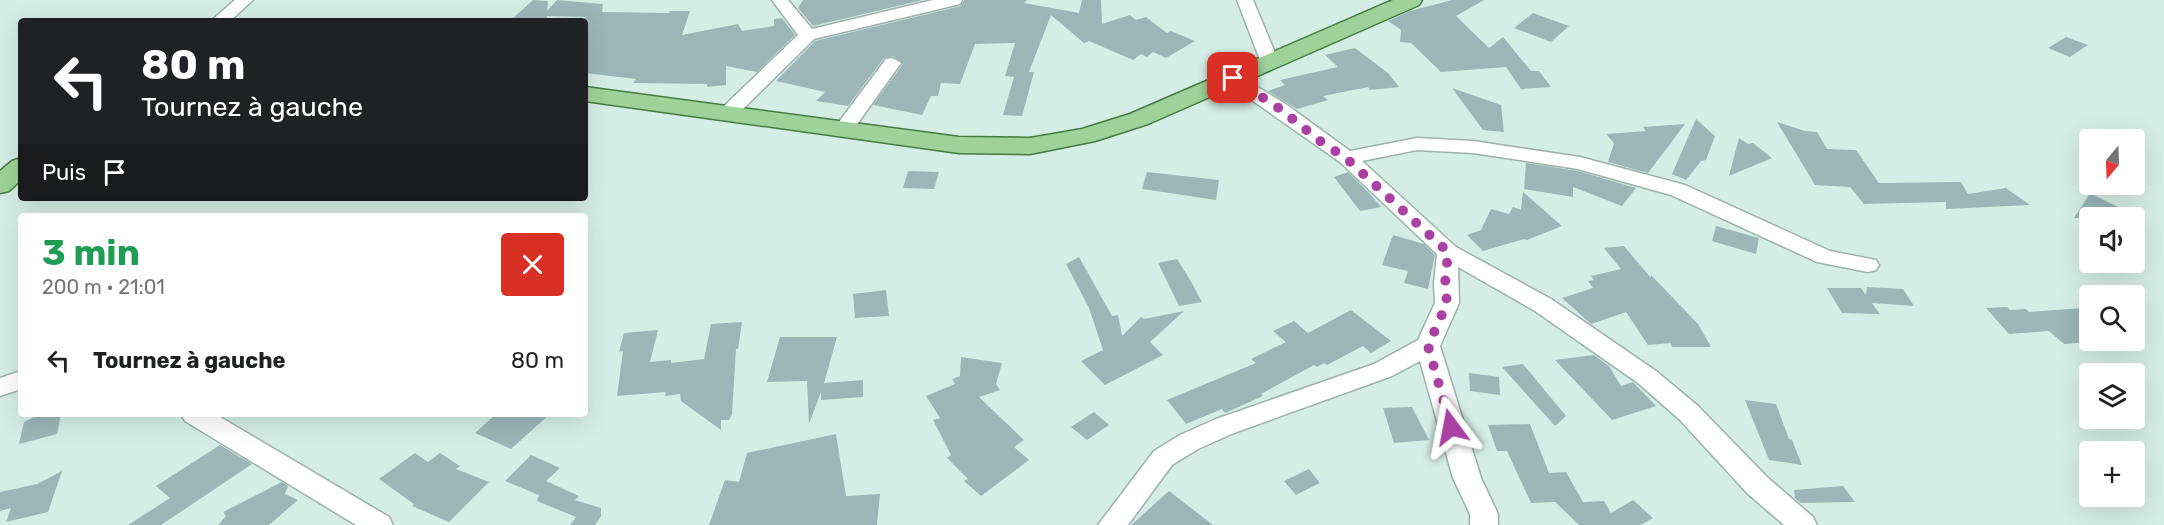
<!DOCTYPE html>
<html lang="fr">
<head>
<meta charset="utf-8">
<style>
	body { margin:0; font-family:Rubik,sans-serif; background:#f2f2f2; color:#202124; height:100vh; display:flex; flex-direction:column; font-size:22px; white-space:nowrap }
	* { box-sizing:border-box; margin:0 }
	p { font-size:20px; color:#757577 }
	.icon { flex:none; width:33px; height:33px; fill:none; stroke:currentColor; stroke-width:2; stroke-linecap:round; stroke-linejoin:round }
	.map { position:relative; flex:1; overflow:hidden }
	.side { position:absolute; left:18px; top:213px; width:570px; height:204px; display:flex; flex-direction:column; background:#fff; border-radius:6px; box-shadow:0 6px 24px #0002 }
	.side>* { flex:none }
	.top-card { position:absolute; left:18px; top:18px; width:570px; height:183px; border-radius:6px; box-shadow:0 6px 24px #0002; background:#202124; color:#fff; overflow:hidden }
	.needle { width:39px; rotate:199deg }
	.controls { position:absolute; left:2079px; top:129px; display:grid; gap:12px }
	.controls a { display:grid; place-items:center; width:66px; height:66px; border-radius:6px; background:#fff; box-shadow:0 6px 24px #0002; font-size:30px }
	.pin { position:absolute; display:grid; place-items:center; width:51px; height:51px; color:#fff; margin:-26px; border-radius:12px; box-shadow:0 3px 9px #0006 }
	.me { position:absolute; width:66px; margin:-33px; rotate:347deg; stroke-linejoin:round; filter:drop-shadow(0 0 4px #0008) }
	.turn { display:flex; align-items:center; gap:21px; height:126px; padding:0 24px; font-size:27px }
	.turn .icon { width:78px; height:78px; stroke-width:2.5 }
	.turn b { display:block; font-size:42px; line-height:51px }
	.then { display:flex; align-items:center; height:57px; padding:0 24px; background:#0003; gap:12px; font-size:22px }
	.round { display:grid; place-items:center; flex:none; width:63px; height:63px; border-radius:6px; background:#f2f2f2 }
	.overview { display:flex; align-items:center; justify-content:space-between; height:102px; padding:0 24px }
	h1 { font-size:36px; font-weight:700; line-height:45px; color:#1e9e55 }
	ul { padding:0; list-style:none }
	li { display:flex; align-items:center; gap:18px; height:90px; padding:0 24px }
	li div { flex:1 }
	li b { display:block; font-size:22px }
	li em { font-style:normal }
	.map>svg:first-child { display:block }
</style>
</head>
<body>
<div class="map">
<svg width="2164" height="525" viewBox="0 0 2164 525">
	<rect width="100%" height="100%" fill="#d5eee5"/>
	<path fill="#9cb6b8" d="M533,0L548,1L547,11L557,0L603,4L602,12L669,13L670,11H690L682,35L738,24L742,31L774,26V19L782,18L795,35L757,72L726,66V85L707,87V84L633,83L636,79L585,73V17L547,16L546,21H510Z
		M803,0H923L813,26L798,8Z
		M964,0H1027L1024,3L1079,13L1082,0H1101L1102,24L1130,15L1136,20L1146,17L1167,33L1171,31L1195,41L1166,58L1153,52L1147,57L1141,54L1133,60L1089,41L1084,43L1051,15L1029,72H1034L1022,116L1003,115L1014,77L1005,76L1015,43L975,44L960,84L941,83L938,96H931L922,115L873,105L903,64L893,56L884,58L848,106L816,101L825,92L776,81L815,41L961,6Z
		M1452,0H1484L1456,16L1489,48L1503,37L1531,71H1539L1551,87L1521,89L1506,67L1441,72L1411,43L1400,42L1401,30L1388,21L1410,11Z
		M1533,13L1569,26L1551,42L1514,28Z
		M2066,37L2088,45L2070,57L2048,48Z
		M1355,48L1388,73L1399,87L1370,90L1368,87L1323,96L1328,100L1297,109L1268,91L1285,85L1280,80L1338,67L1325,55Z
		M1452,88L1501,105L1504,132L1483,130Z
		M1696,119L1715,136L1706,160L1701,161L1686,180L1672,174Z
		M1777,122L1805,131L1817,132L1827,149L1856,150L1879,183L1961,182L1968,194L2006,188L2030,205L1946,209V202L1864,204L1850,187L1815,185Z
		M1685,124L1648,173L1608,162L1614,143L1606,134L1646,131L1643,127Z
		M1739,138L1748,144L1753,143L1772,158L1729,176Z
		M1526,163L1578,171L1636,188L1622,206L1573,187V197L1524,189Z
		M908,171L939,172L934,189L903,188Z
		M1147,172L1219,180L1216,200L1142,189Z
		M1348,172L1370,194L1381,207L1360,211L1334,177Z
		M1523,192L1562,226L1527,240L1524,239L1483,251L1467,235L1481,230L1491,209L1509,214L1513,207L1521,210Z
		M2090,193L2118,207L2102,218H2074Z
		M1716,226L1759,238L1756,254L1712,241Z
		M1393,235L1424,244L1435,255L1428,289L1404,283L1408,271L1382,265Z
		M1624,246L1651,278V275L1698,324L1711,347H1672L1671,343L1648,345L1626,312L1591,324L1562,298L1593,288L1588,281L1594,280L1591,276L1621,269L1604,248Z
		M1079,257L1112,316L1118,315L1122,336L1141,317L1144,319L1184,311L1150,342L1163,355L1105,385L1081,361L1103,350L1089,308L1066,264Z
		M1177,259L1189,278L1202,302L1179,306L1158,263Z
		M1867,287L1903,289L1914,306L1872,303L1880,314L1842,313L1827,288H1861L1866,295Z
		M886,290L889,316L855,318L853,294Z
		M2007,307L2010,310L2026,309L2029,312L2083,308L2090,314V342L2064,344L2049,331L2009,334L1986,308Z
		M1351,310L1391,341L1371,353L1363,346L1327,365L1324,363L1317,367L1314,365L1261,394L1263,396L1225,413L1222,409L1186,424L1167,400L1256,363L1251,359L1286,342L1273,331L1294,321L1308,333Z
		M742,322L738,349H736L732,414L729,420H721V430L681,401L680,394L665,396L666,392L617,396L623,351L619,352L624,333L658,330L650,362L671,360V363L704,359L711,324Z
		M780,337H837L824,383L863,380V397L821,400V392L809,424L807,381L767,382Z
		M1594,355L1609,366L1621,386L1633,382L1656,406L1612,420L1555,360Z
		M961,357L1002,363L996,384L1000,390L979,397L1024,440L1014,447L1029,460L981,496L964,481L968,479L947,458L951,455L933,420L940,418L926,396L955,384L952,379L960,376Z
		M1523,364L1566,416L1555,426L1502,367Z
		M1469,373L1499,377L1500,395L1470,391Z
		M1745,400L1776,404L1789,439L1792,440L1802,465L1769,460Z
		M1412,407L1429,440L1394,443L1383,408Z
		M1094,412L1109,425L1087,440L1071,427Z
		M40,414H61L57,434L19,444L24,422Z
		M496,414H550L511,449L475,433Z
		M1530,424L1549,473L1566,472L1583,502L1604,501L1611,513L1633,500L1653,518L1641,525H1579L1555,502L1531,503L1507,451H1497L1488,425Z
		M836,434L846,496L880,494L877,525H709L725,480L739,482L747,453Z
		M220,445L252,464L161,525H128L170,498L156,486Z
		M415,453L428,462L440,453L460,466L456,469L489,482L449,522L412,506L414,504L379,479Z
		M531,455L560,468L546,481L579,496L575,500L601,508V516L595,525H570L576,517L537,501L539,495L505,481Z
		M1309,469L1320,483L1296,495L1284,481Z
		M62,471L48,512L6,522L11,508L0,511V492L37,484Z
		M282,482L288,486L285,494L298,500L269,525H218L226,516L223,512Z
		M1843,486L1855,502L1801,503L1795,498L1794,490Z
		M1169,491L1213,525H1131Z"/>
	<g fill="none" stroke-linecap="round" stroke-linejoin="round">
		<g stroke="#9bb2aa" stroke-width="3">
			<path id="minor" d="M235,0H253L230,21H211Z
				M772,0H788L812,29L933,0H962L960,4L814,39L735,117H721L718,113L721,109L798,35Z
				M1237,0H1253L1278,60L1275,64L1269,65L1260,60Z
				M892,58L901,63L850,134H836L833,130L836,126L886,59Z
				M1233,72L1287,105L1350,151L1417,138L1473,141L1580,157L1685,185L1830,251L1876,260L1879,265L1876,270L1868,272L1817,262L1671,195L1578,169L1473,153L1417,150L1362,161L1456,247L1551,299L1656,371L1698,406L1767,477L1813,517L1817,525H1784L1747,493L1680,420L1638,383L1535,311L1458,267L1459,303L1440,346L1481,478L1498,514V525H1470V514L1453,478L1420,361L1392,376L1234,433L1198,449L1172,465L1128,525H1098L1154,451L1180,435L1216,419L1374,364L1418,340L1435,303L1434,284L1437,254L1340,162L1226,82L1224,78L1226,74Z
				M21,371V389L0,396V378Z
				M181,414H215L389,517L393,525H356L185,421Z"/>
		</g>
		<g stroke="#437c3f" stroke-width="3">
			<path id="major" d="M1393,0H1422L1419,5L1148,124L1095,141L1030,154L959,153L585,101V87L959,137L1030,138L1082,129L1130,114Z
				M21,158V180L9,191L0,193V171L12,161Z"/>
		</g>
		<use href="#minor" fill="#fff" fill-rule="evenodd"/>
		<use href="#major" fill="#9fd19a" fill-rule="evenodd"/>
	</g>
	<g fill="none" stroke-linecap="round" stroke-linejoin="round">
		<path stroke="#a940a2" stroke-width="10" stroke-dasharray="0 18" d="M1233,78L1280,109L1320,141L1347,159L1448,252L1445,284L1447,303L1428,346L1451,427"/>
	</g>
</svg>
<div class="controls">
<a><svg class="needle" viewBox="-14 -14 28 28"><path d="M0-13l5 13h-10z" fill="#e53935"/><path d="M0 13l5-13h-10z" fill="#757577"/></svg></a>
<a><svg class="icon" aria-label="sound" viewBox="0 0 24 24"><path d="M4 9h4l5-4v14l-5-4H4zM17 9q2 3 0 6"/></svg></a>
<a><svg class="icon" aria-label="search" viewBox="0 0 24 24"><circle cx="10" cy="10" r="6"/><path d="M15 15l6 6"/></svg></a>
<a><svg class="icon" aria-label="layers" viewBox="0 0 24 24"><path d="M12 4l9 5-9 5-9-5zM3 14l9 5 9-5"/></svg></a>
<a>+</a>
</div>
<div class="pin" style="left:1233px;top:78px;background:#d93025"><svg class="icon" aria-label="arrive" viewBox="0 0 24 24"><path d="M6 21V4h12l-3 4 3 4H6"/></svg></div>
<svg class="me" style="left:1451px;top:427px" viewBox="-20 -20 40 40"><path d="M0-17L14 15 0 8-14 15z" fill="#a940a2" stroke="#fff" stroke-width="4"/></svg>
<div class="top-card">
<div class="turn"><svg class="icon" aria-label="left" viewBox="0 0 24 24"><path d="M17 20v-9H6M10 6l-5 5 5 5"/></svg><div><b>80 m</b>Tournez à gauche</div></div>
<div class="then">Puis<svg class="icon" aria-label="arrive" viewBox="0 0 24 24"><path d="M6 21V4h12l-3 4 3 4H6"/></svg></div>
</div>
<section class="side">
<div class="overview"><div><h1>3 min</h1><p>200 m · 21:01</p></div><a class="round" style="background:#d93025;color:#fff"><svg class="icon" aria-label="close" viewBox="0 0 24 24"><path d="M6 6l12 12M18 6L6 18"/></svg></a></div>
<ul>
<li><svg class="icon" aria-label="left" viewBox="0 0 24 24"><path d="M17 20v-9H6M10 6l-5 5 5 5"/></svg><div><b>Tournez à gauche</b></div><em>80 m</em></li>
</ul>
</section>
</div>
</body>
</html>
